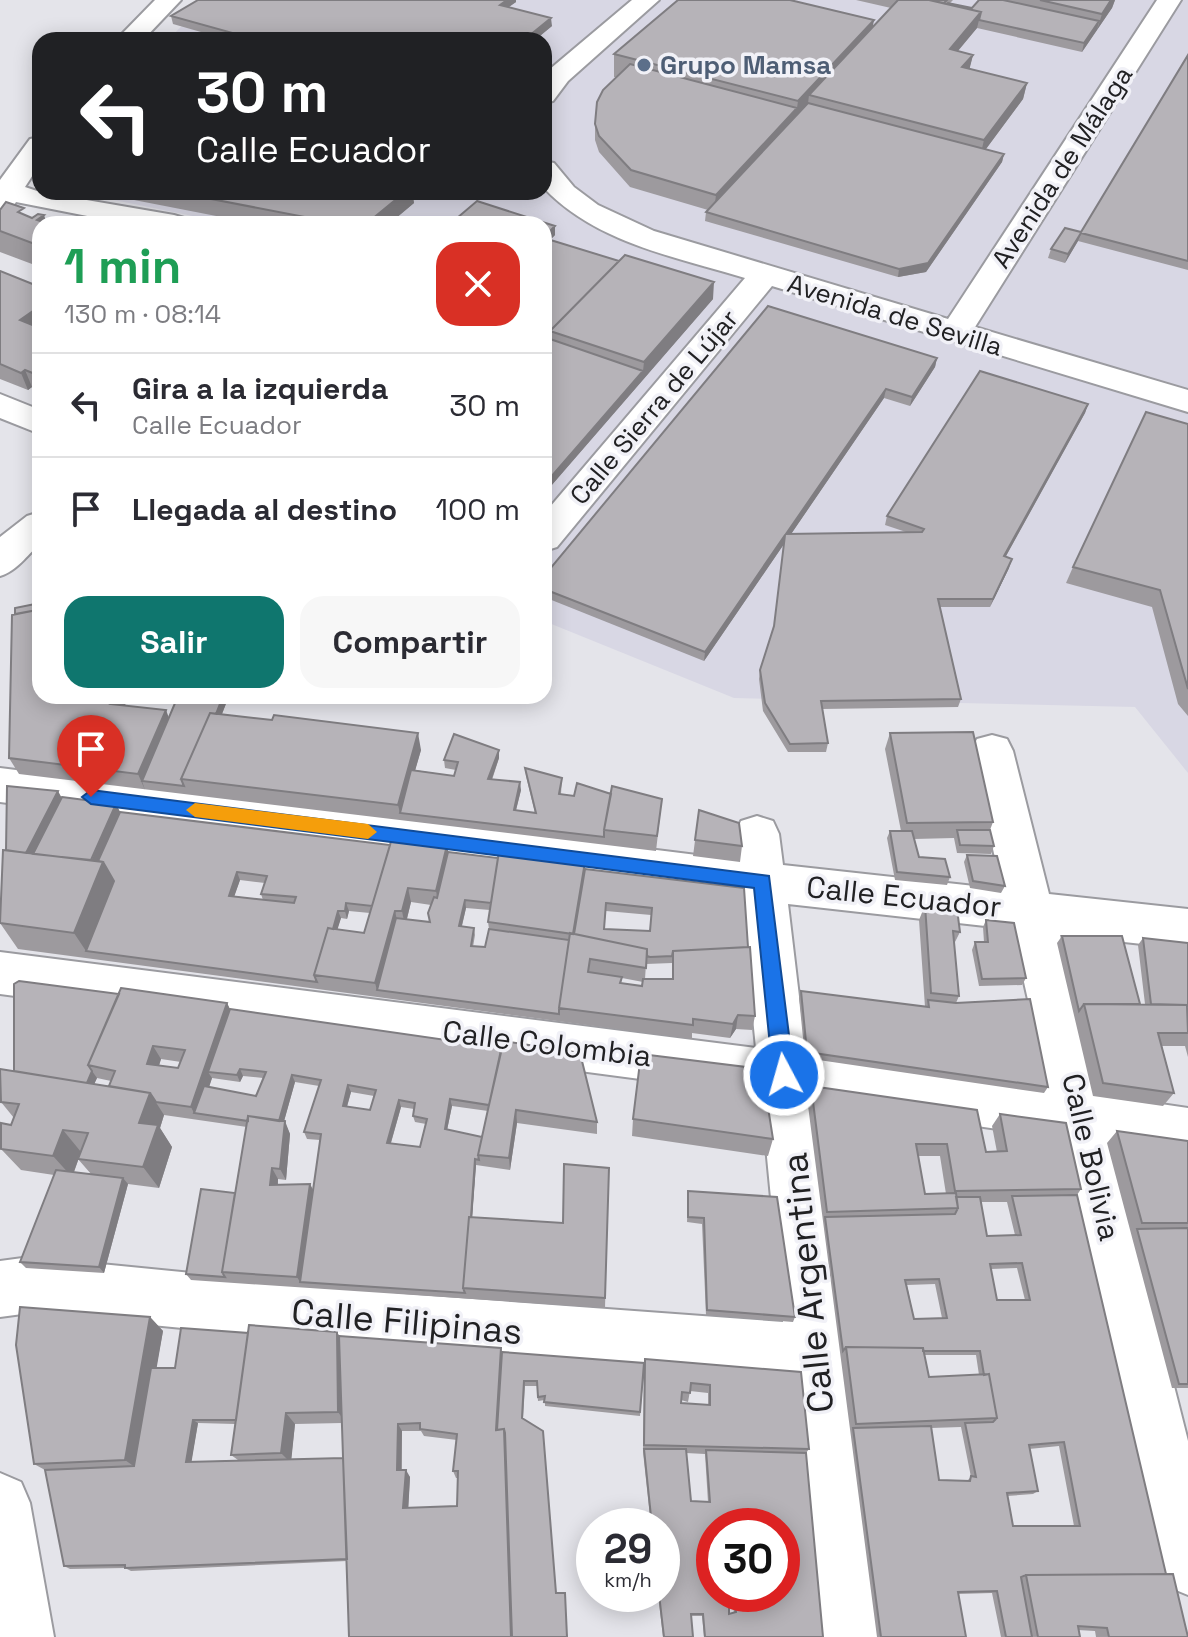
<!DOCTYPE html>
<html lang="es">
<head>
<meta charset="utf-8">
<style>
	body { margin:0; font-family:"Space Grotesk",sans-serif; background:#f7f7f7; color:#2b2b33; height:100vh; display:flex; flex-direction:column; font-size:30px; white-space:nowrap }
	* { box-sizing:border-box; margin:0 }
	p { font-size:26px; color:#7c7c81 }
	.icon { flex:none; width:44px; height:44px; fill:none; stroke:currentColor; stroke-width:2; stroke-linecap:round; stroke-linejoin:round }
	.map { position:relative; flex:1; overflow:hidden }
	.drawer { position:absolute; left:32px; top:216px; width:520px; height:488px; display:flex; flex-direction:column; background:#fff; border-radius:24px; box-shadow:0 4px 20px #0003 }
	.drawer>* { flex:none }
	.guide { position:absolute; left:32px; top:32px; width:520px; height:168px; border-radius:24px; box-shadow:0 4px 20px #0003; background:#202124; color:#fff; overflow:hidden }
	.speed { position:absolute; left:576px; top:1508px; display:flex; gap:16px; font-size:40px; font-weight:700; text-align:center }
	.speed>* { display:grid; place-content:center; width:104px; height:104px; border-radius:50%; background:#fff; box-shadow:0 4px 20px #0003; line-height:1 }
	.speed small { font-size:20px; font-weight:400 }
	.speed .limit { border:12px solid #d22; background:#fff; color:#111 }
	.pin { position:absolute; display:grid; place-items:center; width:68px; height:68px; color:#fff; margin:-82px -34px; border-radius:50% 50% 50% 0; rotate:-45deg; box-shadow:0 0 8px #0007 }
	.pin .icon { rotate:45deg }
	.me { position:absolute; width:88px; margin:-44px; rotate:354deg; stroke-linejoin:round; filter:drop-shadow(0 0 6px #0008) }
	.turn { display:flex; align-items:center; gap:28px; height:168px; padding:0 32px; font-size:36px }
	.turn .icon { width:104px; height:104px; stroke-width:2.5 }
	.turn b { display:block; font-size:56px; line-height:68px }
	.round { display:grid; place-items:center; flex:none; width:84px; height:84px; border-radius:24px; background:#f7f7f7 }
	.headline { display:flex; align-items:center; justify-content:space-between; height:136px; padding:0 32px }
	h1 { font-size:48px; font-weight:800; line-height:60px; color:#1e9e55 }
	.button { display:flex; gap:16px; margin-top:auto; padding:16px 32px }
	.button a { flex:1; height:92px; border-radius:24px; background:#0f766e; color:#fff; font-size:32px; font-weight:800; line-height:92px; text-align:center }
	.button a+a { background:#f7f7f7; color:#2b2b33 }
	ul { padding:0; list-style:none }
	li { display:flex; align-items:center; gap:24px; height:104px; padding:0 32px; border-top:2px solid #e1e1e2 }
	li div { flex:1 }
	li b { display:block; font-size:30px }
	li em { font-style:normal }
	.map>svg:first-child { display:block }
</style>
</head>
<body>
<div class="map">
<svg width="1188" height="1637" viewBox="0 0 1188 1637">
	<rect width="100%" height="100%" fill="#e4e4ea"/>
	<path fill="#d8d7e4" d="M207,0H1188V773L1135,707L734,698L544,621V224H232L75,192H544V40H168Z"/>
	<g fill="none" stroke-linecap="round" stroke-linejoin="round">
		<g stroke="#9b9ba0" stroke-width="4">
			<path id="minor" d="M155,0H181L143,40H116Z
				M632,0H659L568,81L553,101L544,103V77L550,69Z
				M1157,0H1181L975,327L1188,390V412L772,286L557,547L544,551V514L745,278C676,257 596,243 544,188V161L554,163L574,187L598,205L654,231L948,319Z
				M40,137V164L25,187L40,192L174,215L184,218L189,224H128L16,202L10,211L0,214V180L30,139Z
				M0,394L40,410V434L0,418Z
				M40,512V544C26,556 17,571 0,576V537L27,516Z
				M992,735L1007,739L1013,751L1049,894L1188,909V949L1060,935L1100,1095L1188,1108V1156L1113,1146L1188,1441V1595L1166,1586L1157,1564L1059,1138L812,1102L878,1637H814L789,1379L404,1350L30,1313L0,1317V1261L30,1257L404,1294L783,1322L761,1095L0,994V952L756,1048L741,898L0,802V768L737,860L735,834L741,821L757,816L773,821L779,834L783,865L1002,889L971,751L977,739ZM788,904L1012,929L1048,1088L806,1055Z
				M0,1473L21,1482L30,1503L54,1637H0Z"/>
		</g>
		<use href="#minor" fill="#fff" fill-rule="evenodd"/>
	</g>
	<path fill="#9d9a9e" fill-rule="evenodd" d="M856,0H953L950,3L972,8L979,0H1115L1112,8L1082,52L977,28L958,51L973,55L969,69L1027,83L1023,99L986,149L1004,154L1002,162L926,272L898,277L705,221L706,212L708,210L630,187L599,152L595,140V124L617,77H614V54L873,27L891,8Z
		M516,2L508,7L552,26L535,40H229L173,24L171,16Z
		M1188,55V270L1078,241L1065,263L1048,258L1051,249L1081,232Z
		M93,192H412L414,203L389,224H257Z
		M0,210L26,216L40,224V267L0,252Z
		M544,224L555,235L550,240L713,299L544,494Z
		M0,271L40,287V390L32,387L28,390L0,379Z
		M937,358L935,367L910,406L884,398L791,534L906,532L885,525L887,516L1088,404L1085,413L1006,556L1009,568L990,607H940L961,699L958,707L822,709L828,743L826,752H788L763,711L759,679L760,670L774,627L784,544L704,661L544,597V576Z
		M1188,424V716L1178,704L1152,607L1066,583L1073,567Z
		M40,696L125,706L169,718L229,696L222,714L421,750L415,770L454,776L456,770L445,768L444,760L499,758L492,780L521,790L516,810L535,813L526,776L525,768L562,778L561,794L574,796L611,794L662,799L656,851L19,774L9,758Z
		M890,733L993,822L990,830L994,846L991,854L957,853L954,838L914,839L919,857L950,877L947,885L895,880L887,838L890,831H901L885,749Z
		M62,797L116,804L120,812L585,869L748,947L755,1016L752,1030L736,1029L730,1038L692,1033V1039L18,949L0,923L6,850ZM240,880L265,883L261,894L263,900L234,896ZM411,902L431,905L430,922L407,919ZM466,908L490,910L488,922L489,929L485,947H473L475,935L474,928L462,926ZM349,911L370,913L364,933L337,929L341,918L347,919ZM606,911L651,915L650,931L604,929ZM672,963V979H645L646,964ZM622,978L643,982L642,986L621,984Z
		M699,810L742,846L740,862L693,856Z
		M967,855L1005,886L1001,893L970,888L964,862Z
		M925,905L960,932L954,944L959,996L956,1003L1048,1087L1044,1093L805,1058L799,998L801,991L925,1007L919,920Z
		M986,920L1026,978L1022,985L979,986L972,950L975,942H984L983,927Z
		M1062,936L1140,1004H1145L1138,945L1143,938L1188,943V1057L1185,1046H1162L1174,1093L1163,1106L1093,1096L1057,943Z
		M119,994L227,1003L230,1009L597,1122V1134L517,1123L510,1170L476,1165L472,1217L563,1223L609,1168L605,1308L191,1280L186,1274L235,1193L247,1127L164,1115L160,1128L172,1147L159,1188L128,1184L104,1273L26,1268L20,1262L54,1175L21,1170L1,1149L14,1118L1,1102L14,1071ZM161,1059L181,1062L178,1068L159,1066ZM243,1076L263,1078L256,1096L209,1087L212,1078L240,1082ZM97,1078L111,1081L109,1086L94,1084ZM295,1082L319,1086L304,1132L307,1139L320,1140L313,1190L310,1184L278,1185V1179L286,1180L290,1134L284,1121ZM351,1092L374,1096L370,1110L347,1107ZM452,1106L488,1111L482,1137L447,1130ZM401,1107L414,1109L413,1116L415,1122L426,1124L420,1147L391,1143ZM81,1152L78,1159L91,1174L74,1172Z
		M811,1086L986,1152H997L992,1126L1000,1114L1081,1189L1077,1195L1166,1574L1188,1637H1096L1095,1631L1078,1630L1080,1637H1001L992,1593L958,1594L966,1637H877L807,1098ZM918,1156H940L946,1194H925ZM981,1202H1007L1015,1235L987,1236ZM1017,1268L1025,1300H997L991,1269ZM935,1284L942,1318L914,1319L907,1285ZM924,1355H976L979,1375L929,1377ZM961,1427L971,1477L967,1481L939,1480L931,1428ZM1059,1446L1074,1526H1013L1007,1496L1033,1494L1038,1491L1029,1449Z
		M633,1119L773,1139L768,1156L632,1136Z
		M1117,1131L1188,1141V1388H1172L1107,1143Z
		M688,1191L795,1317L793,1322L706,1315L702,1224L687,1222Z
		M150,1317L163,1331L156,1368H175L248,1333L337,1332L339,1336L501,1348L502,1352L644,1363L801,1372L809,1449L806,1453L823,1637H704L702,1616H691L693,1637H663L658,1594H662V1526H651L643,1452L644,1371L640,1416L545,1406V1400L538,1401L537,1386H525L523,1419L556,1593L568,1637L347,1561L131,1571L125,1568L70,1569L64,1566L45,1470L34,1464ZM690,1391L708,1393V1405L681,1403V1400L688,1402ZM198,1423L235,1424L231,1455L238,1460L191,1462ZM342,1423L343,1458L291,1459L295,1424ZM402,1431H421L424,1436L457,1440L453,1471L456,1478H458L457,1506L408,1508L410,1477L402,1470ZM686,1453L705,1454L708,1502L691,1501ZM714,1526L782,1594H732L734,1613L729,1614Z"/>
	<path fill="#7f7d81" d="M507,0H516V2L501,13L500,5Z
		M1111,0H1115L1112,8L1097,30L1102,14Z
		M981,12L977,28L946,65L950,49Z
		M551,18L552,26L535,40H524Z
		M874,20L870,42L809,95L807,112L714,211L716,195L797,108L798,101Z
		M1099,21L1097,30L1082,52L1084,43Z
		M973,55L969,71L962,67Z
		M1027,83L1023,99L980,157L984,140Z
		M1004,154L1002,162L926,272L898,277L899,269Z
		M405,192H412L414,203L389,224H366Z
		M44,215L47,224L37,220Z
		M555,226V235L544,246V237Z
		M1081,233L1078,241L1065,263L1068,254Z
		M714,282L713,299L544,494V485L643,371L644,362Z
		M40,306V328L20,320Z
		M937,358L935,367L910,406L912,397Z
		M25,370L32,387L28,390L21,373Z
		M886,389L884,398L785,543L786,534Z
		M1088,404L1085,413L1001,565L1004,556Z
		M785,535L784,544L704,661L705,652Z
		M1012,559L1009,568L990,607L993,599Z
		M114,696H130L117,720L110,704Z
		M223,696H229L216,729L187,779Z
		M166,710L172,726L142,781L145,790L138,774Z
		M418,733L421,750L403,813H400L398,805Z
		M499,750V758L489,787L488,779Z
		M520,782L521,790L514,818V810Z
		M58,791L70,813L44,866L24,857Z
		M116,804L124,820L118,889L86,951L74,933L87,871Z
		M447,845L450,860L439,906L436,891Z
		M237,872L240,880L232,903L229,896Z
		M408,888L411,902L405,926L402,911Z
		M465,900L466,908L460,933L459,926Z
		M346,903L349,911L347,919L345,911Z
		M338,911L341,918L323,977L319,976Z
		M395,911L398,925L377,990L375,983Z
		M227,1003L233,1016L208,1072L212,1078L200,1114L194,1113L191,1107Z
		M738,1015L736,1029L730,1038L733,1024Z
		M153,1046L161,1059L155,1077L147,1064Z
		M240,1069L243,1076L240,1082L237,1075Z
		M92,1071L97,1078L86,1102L81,1096Z
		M292,1075L295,1082L281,1132L278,1125Z
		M348,1085L351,1092L345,1113L343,1106Z
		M150,1093L164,1115L160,1128L172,1147L159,1188L143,1167L139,1123Z
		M450,1099L452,1106L446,1135L445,1129Z
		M399,1100L401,1107L389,1149L387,1143Z
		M516,1110L517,1123L510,1170L509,1158Z
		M285,1121L290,1134L286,1180L280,1169Z
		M63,1130L81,1152L72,1177L53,1156Z
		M475,1159L476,1165L467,1289L465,1288Z
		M272,1168L278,1179L277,1196L270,1185Z
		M123,1178L128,1184L104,1273L99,1267Z
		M310,1184L316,1196L300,1282L303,1287L297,1277Z
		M150,1317L163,1331L139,1470L125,1460Z
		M337,1332L344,1345L346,1423L338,1412Z
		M286,1413L295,1424L291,1463L281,1453Z
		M193,1420L198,1423L191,1465L186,1462Z
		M398,1424L402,1431L401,1476L397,1470Z
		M406,1470L410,1477L408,1514L403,1508Z"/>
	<path fill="#b6b3b8" stroke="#7f7d81" stroke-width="2" fill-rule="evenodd" d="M198,0H507L500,5L551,18L524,40H258L171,16Z
		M678,0H790L874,20L798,101L614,54Z
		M898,0H929L981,12L950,49L973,55L962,67L1027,83L984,140L809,95Z
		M929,0H947L944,3Z
		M979,0H1003L1099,21L1084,43L979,20L981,12L947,4L948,3L972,8Z
		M1040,0H1111L1102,14Z
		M1188,55V261L1081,233L1068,254L1051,249L1065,228L1081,232Z
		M630,64L797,108L716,195L631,170L599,136L595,124L597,102L603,90Z
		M808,103L1004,154L928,263L899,269L706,212Z
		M175,192H405L366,224H341Z
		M477,201L555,226L544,237V224H450Z
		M6,202L24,208L18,212L32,218L38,214L44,215L37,220L49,224H40V246L0,231V210Z
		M58,221L67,224H53Z
		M544,238L619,261L550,331V339L643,371L544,485Z
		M625,255L714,282L644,362L550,331Z
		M0,271L40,287V306L20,320L40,328V376L25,370L21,373L0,364Z
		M768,306L937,358L912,397L886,389L786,534L922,532L924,529L887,516L980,371L1088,404L1004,556L1012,559L993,599H938L961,699L821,701L828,743L790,744L765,703L760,670L774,626L785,535L705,652L544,589V576Z
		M1146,412L1188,424V689L1160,590L1073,567Z
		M40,603V607L36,606L37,610L15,614V608Z
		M36,606L40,607V696H114L110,704L166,710L138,774L9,758L12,615L37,610Z
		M178,696H223L216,714L210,713L181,779L184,786L142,781Z
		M210,713L272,720L274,715L418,733L398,805L181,779Z
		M973,732L993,822L907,823L890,733Z
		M454,734L499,750L488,779L520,782L514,810L536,813L525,768L562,778L559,794L574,796L577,783L611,794L604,830V837L400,813L411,770L454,776L458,762L444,760Z
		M7,786L58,791L26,853L6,850Z
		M612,786L662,799L657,836L604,830Z
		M62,797L116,804L91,860L33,854Z
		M699,810L739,823L742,846L695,840Z
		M120,812L390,845L372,906L346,903L345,911H338L333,929L328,928L314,975L317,982L86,951L114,881L103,862L98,861ZM237,872L267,876L261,894L296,897L294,903L229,896Z
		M957,830H990L994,846L960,845Z
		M890,831H912L919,857L945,859L950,877L897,872Z
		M392,838L447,845L436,891L408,888L402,911H395L375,983L314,975L328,928L364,933Z
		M3,850L103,862L74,933L0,923Z
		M499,851L585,862L573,934L488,922Z
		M448,852L498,858L491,903L465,900L459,926L474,928L471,946L485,947L489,929L569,940L559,1008V1014L377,990L396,918L430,922L428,913L434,897L437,898Z
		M967,855L997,856L1005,886L973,881Z
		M585,869L744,888L748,947L673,951L672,956L650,957L647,956V949L574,934ZM606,903L652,908L650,931L604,929Z
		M925,905L957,909L960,932L953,931L959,996L931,993Z
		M986,920L1014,923L1026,978L982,979L975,942H988Z
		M570,933L647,949L646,968L590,959L588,972L622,977L620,983L642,986L643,979H673V951L750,947L755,1016L738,1015L733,1024L693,1019V1025L559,1008Z
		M1062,936H1122L1140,1004H1084L1079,1011Z
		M1143,938L1188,943V1007L1187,1005L1151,1004Z
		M19,981L119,994L88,1065L92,1071L87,1083L14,1071V984Z
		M121,988L227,1003L191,1107L156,1102L150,1093L109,1086L115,1071L88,1065ZM153,1046L185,1050L178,1068L147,1064Z
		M801,991L929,1007L928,1000L956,1003L1030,999L1048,1087L807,1052Z
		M1084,1004L1187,1005L1188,1033H1158L1174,1093L1103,1083Z
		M230,1009L502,1048L489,1105L450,1099L445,1129L482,1137L478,1155L479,1160L475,1159L471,1217H469L463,1288L465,1293L300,1282L321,1134L304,1132L321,1080L292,1075L279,1121L248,1116V1121L194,1113L204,1086L256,1096L266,1072L240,1069L237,1075L208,1072ZM348,1085L376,1090L370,1110L343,1106ZM399,1100L415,1103L413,1116L427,1119L420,1147L387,1143Z
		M503,1041L580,1053L597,1122L516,1110L509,1158L478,1155Z
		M641,1054L762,1069L773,1139L633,1119Z
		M0,1069L150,1093L139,1123L158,1125L143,1167L78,1159L88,1133L63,1130L53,1156L1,1149V1123L11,1125L19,1104L1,1102Z
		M811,1086L977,1110L986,1152L1007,1151L1000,1114L1066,1123L1081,1189L955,1191L947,1144H916L925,1194L956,1193L958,1208L827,1212Z
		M248,1116L285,1121L280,1169L272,1168L270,1185L310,1184L297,1277L222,1272Z
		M1117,1131L1188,1141V1223H1142Z
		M564,1164L609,1168L605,1298L463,1288L469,1217L563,1223Z
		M56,1170L123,1178L99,1267L20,1262Z
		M201,1189L235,1193L222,1272L225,1277L186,1274Z
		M688,1191L777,1197L795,1317L707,1310L704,1218L688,1217Z
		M1077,1195L1166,1574L1026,1575L1021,1577L1032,1637H1006L997,1591L958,1592L966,1637H881L853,1428L931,1426L939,1480L970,1481L971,1476L976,1477L965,1423L993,1422L997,1418L989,1374L984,1375L980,1351H923V1348L846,1347L843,1351L825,1217L955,1214L958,1208L956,1197H980L987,1236L1021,1235L1012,1196ZM1022,1263L1030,1300H997L990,1264ZM939,1279L947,1318L914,1319L905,1280ZM1064,1442L1080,1526H1013L1007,1493L1038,1491L1029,1445Z
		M1188,1228V1384H1179L1137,1229Z
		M20,1307L150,1317L125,1460L34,1464L16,1345Z
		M249,1325L337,1332L338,1412L286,1413L281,1453L231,1455Z
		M181,1328L248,1333L236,1420H193L186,1462L343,1458L347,1559L125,1568V1565L64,1566L45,1470L134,1466L151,1368H175Z
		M339,1336L501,1348L496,1430L504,1429L511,1637H349ZM420,1423V1429L457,1434L453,1471H458L457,1506L403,1508L406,1470H397L398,1424Z
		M846,1347L923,1348L929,1377L989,1374L997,1418L856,1424Z
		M502,1352L644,1363L640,1412L544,1402L545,1396L538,1397L537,1381H524L522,1418L543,1431L556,1593H565L567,1637H512L505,1433L504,1429L497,1430Z
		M645,1359L801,1372L809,1449L644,1445ZM691,1383L710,1385V1405L681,1403L682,1392L690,1393Z
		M644,1449H686L691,1501L710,1502L706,1450L806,1453L823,1637H705L703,1614H691L693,1637H664L659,1594H662V1526H652ZM714,1526H782V1594H734L736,1612L729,1614V1594H714Z
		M1173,1574L1188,1637H1109L1107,1628L1078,1626L1080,1637H1038L1026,1575Z"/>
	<path fill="#1a73e8" stroke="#114b97" stroke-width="2" d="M91,790L769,876L794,1075L791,1082L784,1085L776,1082L773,1075L754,888L91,804L82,797Z"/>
	<path fill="#f59e0b" d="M195,803L368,824L377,832L368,839L195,817L186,810Z"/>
	<circle fill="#5c6f8a" stroke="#f1f1f7" stroke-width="3" cx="644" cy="65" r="8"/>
	<g text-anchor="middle" stroke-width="7" stroke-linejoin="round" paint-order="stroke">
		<g font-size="26" font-weight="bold" fill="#4e5e75" stroke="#f1f1f7" text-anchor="start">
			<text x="660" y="74">Grupo Mamsa</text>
		</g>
		<g font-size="26" fill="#212123" stroke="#f1f1f7">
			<text transform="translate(1062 167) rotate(-57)" y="9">Avenida de Málaga</text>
			<text transform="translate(895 315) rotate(17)" y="9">Avenida de Sevilla</text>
			<text transform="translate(654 407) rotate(-50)" y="9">Calle Sierra de Lújar</text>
		</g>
		<g font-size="30" fill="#212123" stroke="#f1f1f7">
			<text transform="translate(904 897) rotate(6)" y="10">Calle Ecuador</text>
			<text transform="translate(547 1044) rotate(7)" y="10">Calle Colombia</text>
			<text transform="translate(1091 1157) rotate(77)" y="10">Calle Bolivia</text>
		</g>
		<g font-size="36" fill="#212123" stroke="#f1f1f7">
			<text transform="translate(807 1283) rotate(-96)" y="13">Calle Argentina</text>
			<text transform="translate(407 1321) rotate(5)" y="13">Calle Filipinas</text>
		</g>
	</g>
</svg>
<div class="speed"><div>29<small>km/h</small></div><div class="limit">30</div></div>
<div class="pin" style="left:91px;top:797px;background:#d93025"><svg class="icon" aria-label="arrive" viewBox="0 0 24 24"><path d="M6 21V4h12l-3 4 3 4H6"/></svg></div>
<svg class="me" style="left:784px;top:1075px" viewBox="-20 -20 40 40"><circle r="17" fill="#1a73e8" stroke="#fff" stroke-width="3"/><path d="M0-11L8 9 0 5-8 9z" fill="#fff"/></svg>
<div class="guide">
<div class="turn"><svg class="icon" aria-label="left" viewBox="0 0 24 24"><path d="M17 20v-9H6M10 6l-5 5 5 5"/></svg><div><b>30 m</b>Calle Ecuador</div></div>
</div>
<section class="drawer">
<div class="headline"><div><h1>1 min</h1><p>130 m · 08:14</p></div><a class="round" style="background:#d93025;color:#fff"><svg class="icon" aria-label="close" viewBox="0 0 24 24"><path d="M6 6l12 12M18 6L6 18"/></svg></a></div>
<ul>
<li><svg class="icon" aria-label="left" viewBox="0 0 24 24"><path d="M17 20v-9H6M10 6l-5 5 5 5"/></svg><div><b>Gira a la izquierda</b><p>Calle Ecuador</p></div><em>30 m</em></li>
<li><svg class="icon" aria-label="arrive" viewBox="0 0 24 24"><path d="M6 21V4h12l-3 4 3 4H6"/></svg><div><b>Llegada al destino</b></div><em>100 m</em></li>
</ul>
<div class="button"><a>Salir</a><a>Compartir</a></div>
</section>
</div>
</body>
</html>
